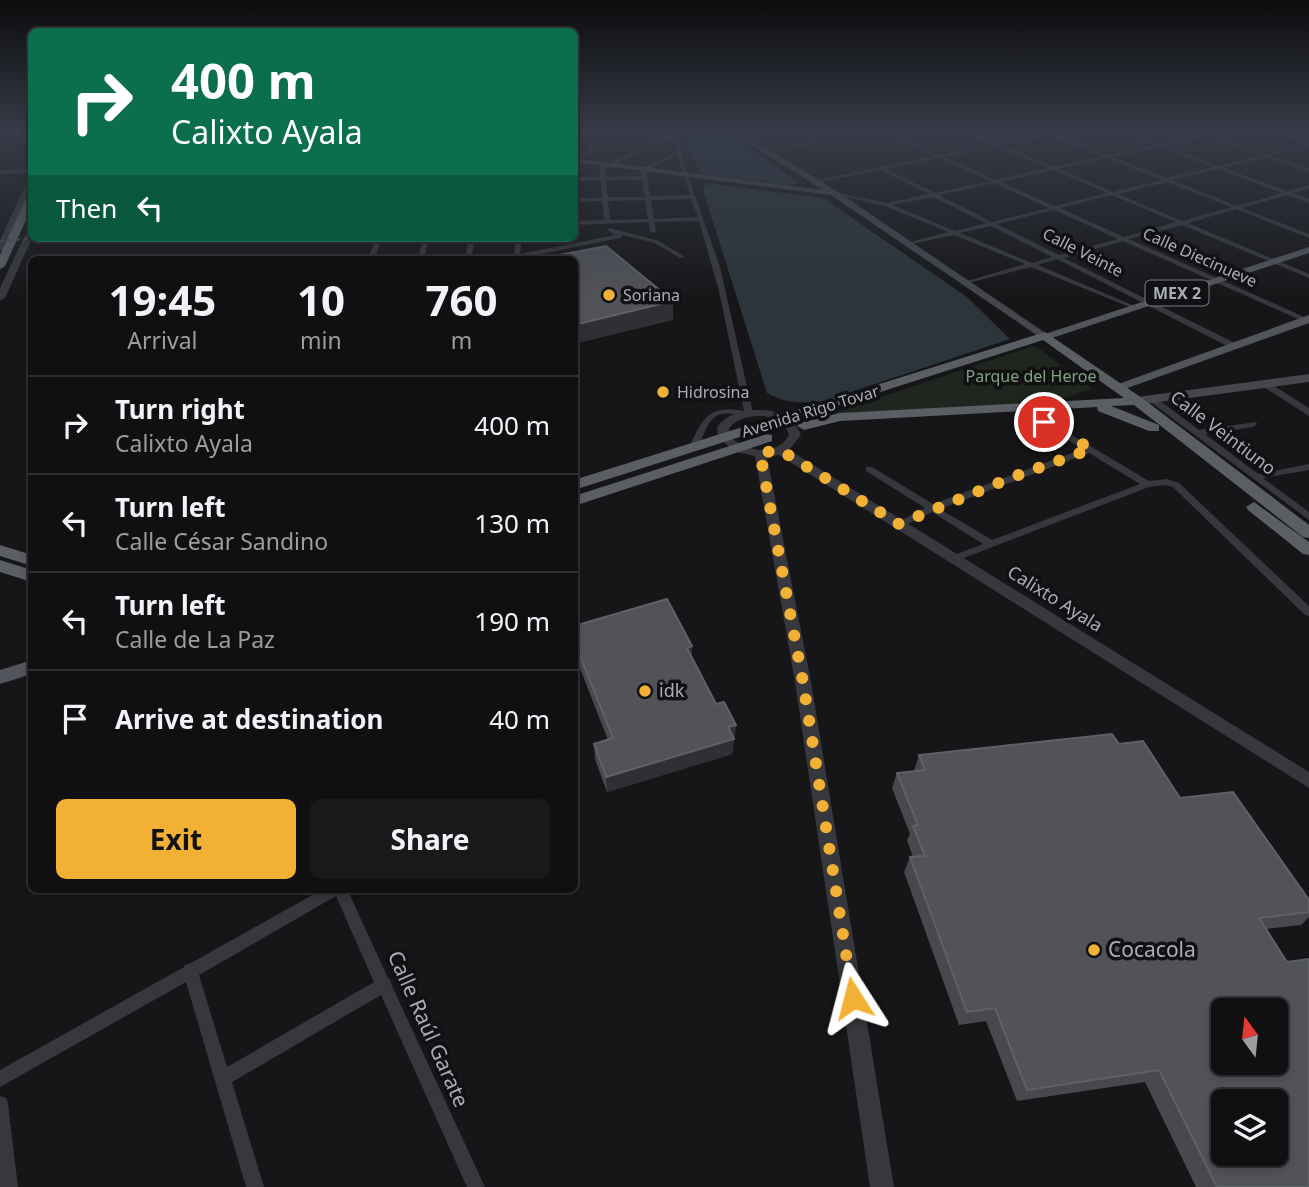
<!DOCTYPE html>
<html lang="en">
<head>
<meta charset="utf-8">
<style>
	body { margin:0; font-family:"Noto Sans",sans-serif; background:#19191b; color:#f1f3f6; height:100vh; display:flex; flex-direction:column; font-size:26px; white-space:nowrap }
	* { box-sizing:border-box; margin:0 }
	p { font-size:23px; color:#9c9d9f }
	.icon { flex:none; width:38px; height:38px; fill:none; stroke:currentColor; stroke-width:2; stroke-linecap:round; stroke-linejoin:round }
	.map { position:relative; flex:1; overflow:hidden }
	.details { position:absolute; left:28px; top:256px; width:550px; height:637px; display:flex; flex-direction:column; background:#101012; border-radius:10px; box-shadow:0 4px 10px #0003,0 0 0 2px #303032 }
	.details>* { flex:none }
	.guide { position:absolute; left:28px; top:28px; width:550px; height:214px; border-radius:10px; box-shadow:0 4px 10px #0003,0 0 0 2px #303032; background:#0b6e4f; color:#fff; overflow:hidden }
	.needle { width:46px; rotate:345deg }
	.tools { position:absolute; left:1211px; top:998px; display:grid; gap:14px }
	.tools a { display:grid; place-items:center; width:77px; height:77px; border-radius:10px; background:#101012; box-shadow:0 4px 10px #0003,0 0 0 2px #303032; font-size:35px }
	.pin { position:absolute; display:grid; place-items:center; width:60px; height:60px; color:#fff; margin:-30px; border:4px solid #fff; border-radius:50%; box-shadow:0 2px 7px #0007 }
	.me { position:absolute; width:77px; margin:-38px; rotate:351deg; stroke-linejoin:round; filter:drop-shadow(0 0 5px #0008) }
	.turn { display:flex; align-items:center; gap:24px; height:147px; padding:0 28px; font-size:32px }
	.turn .icon { width:91px; height:91px; stroke-width:2.5 }
	.turn b { display:block; font-size:49px; line-height:60px }
	.then { display:flex; align-items:center; height:66px; padding:0 28px; background:#0003; gap:14px; font-size:26px }
	.eta { display:flex; justify-content:space-evenly; align-items:center; height:119px; text-align:center }
	.eta b { font-size:42px; font-weight:700; line-height:49px }
	.button { display:flex; gap:14px; margin-top:auto; padding:14px 28px }
	.button a { flex:1; height:80px; border-radius:10px; background:#f2b134; color:#111; font-size:28px; font-weight:700; line-height:80px; text-align:center }
	.button a+a { background:#19191b; color:#f1f3f6 }
	ul { padding:0; list-style:none }
	li { display:flex; align-items:center; gap:21px; height:98px; padding:0 28px; border-top:2px solid #303032 }
	li div { flex:1 }
	li b { display:block; font-size:26px }
	li em { font-style:normal }
	.map>svg:first-child { display:block }
</style>
</head>
<body>
<div class="map">
<svg width="1309" height="1187" viewBox="0 0 1309 1187">
	<rect width="100%" height="100%" fill="#161618"/>
	<path fill="#1e261f" d="M1030,347H1037L1092,389L1054,402L831,414Z"/>
	<path fill="#2c353c" d="M683,133H729L799,183L788,185L700,174Z
		M713,184L823,198L967,297L1010,339L824,401C802,403 786,404 767,393L703,190L705,185Z"/>
	<g fill="none" stroke-linecap="round" stroke-linejoin="round">
		<path fill="#37383d" fill-rule="evenodd" d="M673,133H677L685,167L720,267L753,413C742,420 727,408 715,417C704,425 704,443 693,450L689,447C703,418 709,404 744,411L719,291L699,221L654,222L656,231L653,233L650,231L649,222L574,225V221L604,220L602,201L574,202V198H602L601,180L574,181V177H600L599,164L602,162L605,164L606,177L641,176V169L673,153H677L674,139L661,140L612,166L607,165L658,138L673,136ZM677,155L690,195L650,196L646,171ZM606,180H642L645,197H608ZM691,199L698,217L654,219L651,200ZM645,200L648,219L610,220L608,201Z
			M858,133H868L762,153L760,152Z
			M885,133H891L940,155L992,145L967,133H973L998,143L1045,134V133H1055L1108,155L1153,145L1122,133H1128L1158,144L1209,133H1217L1212,135L1267,154L1307,144L1277,133H1284L1309,141V146L1272,156L1309,168V172L1266,157L1223,168L1288,191L1309,185V189L1293,193L1309,199V203L1287,195L1242,208L1309,234V238L1236,209L1188,223L1309,274V278L1182,225L1129,239L1309,319V324L1123,241L1064,258L1237,344V348H1231L1057,259L1038,265L1137,307L1132,308L1031,267L964,284V282L1025,264L954,235L907,245V243L948,232L885,206L832,194L835,192L887,203L929,194L880,170L816,183L813,181L934,156ZM1050,136L1102,156L1054,167L1003,145ZM1206,136L1261,155L1218,166L1163,146ZM997,147L1048,168L995,180L945,157ZM1158,147L1213,167L1167,178L1113,157ZM939,158L990,181L935,193L886,169ZM1107,158L1162,180L1113,192L1059,169ZM1218,169L1282,193L1237,206L1172,180ZM1053,170L1107,193L1055,206L1000,182ZM1167,182L1231,207L1182,221L1118,194ZM994,183L1049,208L992,222L939,195ZM1112,195L1176,222L1124,237L1060,208ZM933,197L986,223L955,231L893,205ZM1054,210L1118,239L1059,255L997,224ZM991,226L1052,257L1032,263L960,233Z
			M596,147L600,148L574,161V157Z
			M610,228L659,241L685,257L680,258L655,243L622,235V237L620,238L517,259H503L514,255L516,238H522L520,254L615,235L607,230Z
			M376,238H382L374,259H368Z
			M423,238H429L424,259H418Z
			M469,238H475L471,259H465Z
			M1149,397H1155L1199,430L1256,422L1257,424L1253,427L1205,434L1258,474L1309,464V470L1263,478L1309,512V520L1149,401Z
			M1017,406H1023L1149,481L1167,479L1179,483L1309,606V616L1305,615L1173,487L1166,485L1149,487L953,562L949,561L948,559L949,557L983,544L932,512L902,527H896L894,525L896,523L925,508L866,471V467H872L933,504L1083,449L1017,410ZM1089,453L1140,484L992,540L940,509Z
			M323,889H347L388,978L390,979L392,986L485,1187H467L381,995L232,1082L264,1187H246L186,982L0,1087V1070L184,967L185,965L191,963ZM336,896L374,982L227,1067L199,975Z
			M0,1096L6,1098L8,1104L18,1187H0Z"/>
		<path fill="#37383d" fill-rule="evenodd" d="M32,169V184L4,249L0,251V240L31,173L0,174V170Z
			M32,227V238L5,298L0,301V288L28,229Z
			M1266,381L1309,408V416L1262,386V382Z
			M753,410C773,409 794,415 801,435L789,450L1309,772V788L779,455L767,457L811,682L894,1187H870L795,682L755,456L736,452L718,438L717,427C727,415 738,411 753,410ZM764,416C776,419 786,423 789,435C777,457 747,452 730,437L729,428C739,417 750,416 764,416Z"/>
		<path fill="#45474d" fill-rule="evenodd" d="M574,133H583L574,136Z
			M742,133L838,192L1050,336L1041,338L831,195L574,162V158L823,190L739,137Z
			M1309,374V382L1137,405L1131,401L1137,397Z"/>
		<path fill="#53555c" fill-rule="evenodd" d="M1309,247V253L1049,339L1039,336Z
			M1309,315V323L1122,390L1117,391L1110,387Z
			M32,660V674L0,684V670Z"/>
		<path fill="#5b5e65" fill-rule="evenodd" d="M32,193V207L5,266L0,269V255L27,196Z
			M1045,332L1142,398L1309,525V538L1303,537L1134,405L1111,406L1159,425V431H1149L1098,411L1097,407L840,421L804,430L797,426L799,423L840,413L1124,398L1043,340L574,490V480Z
			M767,434L772,435V441L574,506V496Z
			M1254,502L1309,542V555L1303,554L1248,510L1246,507Z
			M0,545L32,555V566L0,556Z
			M0,560L32,570V582L0,572Z"/>
		<path stroke="#4a4c52" stroke-width="2" stroke-dasharray="4.5 3.5" stroke-linecap="butt" d="M0,241L35,238"/>
	</g>
	<path fill="#47494d" d="M574,641L692,658L716,704L736,725L732,754L607,792L595,759L594,744L608,740L574,653Z
		M1119,744L1180,798L1309,900V917L1301,925L1266,929L1309,1187H1196L1145,1082L1017,1101L986,1021L959,1025L904,872L910,857H913L907,840L910,834L892,788L897,773L914,771L919,755Z"/>
	<path fill="#2f3033" d="M673,301V320L574,344V325Z
		M692,646V662L687,648Z
		M736,725L732,754L607,792L606,777Z"/>
	<path fill="#525359" stroke="#5f6168" stroke-width="2" fill-rule="evenodd" d="M606,246L673,301L574,325V259H539Z
		M667,599L692,646L687,648L716,704L724,702L736,725L728,727L734,739L606,777L594,744L613,738L574,641V626Z
		M1112,734L1119,744L1143,741L1180,798L1233,792L1309,900V912L1259,918L1287,962L1309,959V1187H1217L1159,1070L1027,1090L995,1008L967,1012L910,857L925,856L913,826L918,825L897,773L925,770L919,755ZM1223,1010H1276V1062H1223ZM1223,1101H1276V1153H1223Z"/>
	<linearGradient id="sky" x2="0" y2="1"><stop stop-color="#0c0c0d"/><stop offset="0.44" stop-color="#363c48"/><stop offset="1" stop-color="#363c48" stop-opacity="0"/></linearGradient>
	<rect width="1309" height="299" fill="url(#sky)"/>
	<g fill="none" stroke-linecap="round" stroke-linejoin="round">
		<path stroke="#f2b134" stroke-width="12" stroke-dasharray="0 21.6" d="M853,998L803,682L760,453L780,450L899,524L1013,477L1091,449L1044,422"/>
	</g>
	<g fill="#f2b134" stroke="#111113" stroke-width="2.5">
		<circle cx="609" cy="295" r="7"/>
		<circle cx="663" cy="392" r="7"/>
		<circle cx="645" cy="691" r="7"/>
		<circle cx="1094" cy="950" r="7"/>
	</g>
	<g text-anchor="middle" stroke-width="7" stroke-linejoin="round" paint-order="stroke">
		<g font-size="16" fill="#a8adb8" stroke="#111113">
			<text transform="translate(1083 252) rotate(27)" y="6">Calle Veinte</text>
			<text transform="translate(1200 257) rotate(24)" y="6">Calle Diecinueve</text>
			<text transform="translate(810 411) rotate(-17)" y="6">Avenida Rigo Tovar</text>
		</g>
		<rect fill="#111113" stroke="#7b7e86" stroke-width="2" x="1145.5" y="280.5" width="63" height="25" rx="5"/>
		<g font-size="16" font-weight="bold" fill="#a8adb8">
			<text x="1177" y="299">MEX 2</text>
		</g>
		<g font-size="16" fill="#a8adb8" stroke="#111113" text-anchor="start">
			<text x="623" y="301">Soriana</text>
			<text x="677" y="398">Hidrosina</text>
		</g>
		<g font-size="16" fill="#7fa381" stroke="#111113">
			<text x="1031" y="382">Parque del Heroe</text>
		</g>
		<g font-size="18" fill="#a8adb8" stroke="#111113">
			<text transform="translate(1223 433) rotate(37)" y="6">Calle Veintiuno</text>
			<text transform="translate(1055 599) rotate(32)" y="6">Calixto Ayala</text>
		</g>
		<g font-size="18" fill="#a8adb8" stroke="#111113" text-anchor="start">
			<text x="659" y="697">idk</text>
		</g>
		<g font-size="21" fill="#a8adb8" stroke="#111113" text-anchor="start">
			<text x="1108" y="957">Cocacola</text>
		</g>
		<g font-size="21" fill="#a8adb8" stroke="#111113">
			<text transform="translate(428 1029) rotate(66)" y="7">Calle Raúl Garate</text>
		</g>
	</g>
</svg>
<div class="tools">
<a><svg class="needle" viewBox="-14 -14 28 28"><path d="M0-13l5 13h-10z" fill="#e53935"/><path d="M0 13l5-13h-10z" fill="#9c9d9f"/></svg></a>
<a><svg class="icon" aria-label="layers" viewBox="0 0 24 24"><path d="M12 4l9 5-9 5-9-5zM3 14l9 5 9-5"/></svg></a>
</div>
<div class="pin" style="left:1044px;top:422px;background:#d93025"><svg class="icon" aria-label="arrive" viewBox="0 0 24 24"><path d="M6 21V4h12l-3 4 3 4H6"/></svg></div>
<svg class="me" style="left:853px;top:998px" viewBox="-20 -20 40 40"><path d="M0-17L14 15 0 8-14 15z" fill="#f2b134" stroke="#fff" stroke-width="4"/></svg>
<div class="guide">
<div class="turn"><svg class="icon" aria-label="right" viewBox="0 0 24 24"><path d="M7 20v-9h11M14 6l5 5-5 5"/></svg><div><b>400 m</b>Calixto Ayala</div></div>
<div class="then">Then<svg class="icon" aria-label="left" viewBox="0 0 24 24"><path d="M17 20v-9H6M10 6l-5 5 5 5"/></svg></div>
</div>
<section class="details">
<div class="eta">
<div><b>19:45</b><p>Arrival</p></div>
<div><b>10</b><p>min</p></div>
<div><b>760</b><p>m</p></div>
</div>
<ul>
<li><svg class="icon" aria-label="right" viewBox="0 0 24 24"><path d="M7 20v-9h11M14 6l5 5-5 5"/></svg><div><b>Turn right</b><p>Calixto Ayala</p></div><em>400 m</em></li>
<li><svg class="icon" aria-label="left" viewBox="0 0 24 24"><path d="M17 20v-9H6M10 6l-5 5 5 5"/></svg><div><b>Turn left</b><p>Calle César Sandino</p></div><em>130 m</em></li>
<li><svg class="icon" aria-label="left" viewBox="0 0 24 24"><path d="M17 20v-9H6M10 6l-5 5 5 5"/></svg><div><b>Turn left</b><p>Calle de La Paz</p></div><em>190 m</em></li>
<li><svg class="icon" aria-label="arrive" viewBox="0 0 24 24"><path d="M6 21V4h12l-3 4 3 4H6"/></svg><div><b>Arrive at destination</b></div><em>40 m</em></li>
</ul>
<div class="button"><a>Exit</a><a>Share</a></div>
</section>
</div>
</body>
</html>
